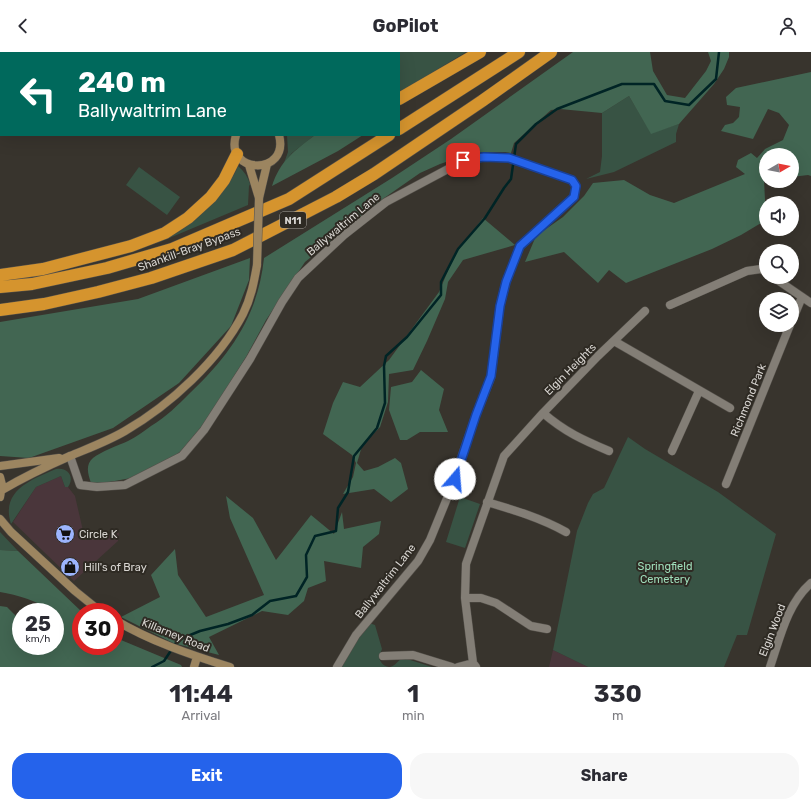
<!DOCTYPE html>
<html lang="en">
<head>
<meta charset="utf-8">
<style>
	body { margin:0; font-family:Rubik,sans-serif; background:#f7f7f7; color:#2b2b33; height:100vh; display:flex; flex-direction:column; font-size:15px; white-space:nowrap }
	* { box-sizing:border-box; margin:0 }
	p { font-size:13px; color:#7c7c81 }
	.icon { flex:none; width:22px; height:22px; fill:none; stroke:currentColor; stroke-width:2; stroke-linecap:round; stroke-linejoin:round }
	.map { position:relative; height:615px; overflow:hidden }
	.panel { display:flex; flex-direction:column; background:#fff; flex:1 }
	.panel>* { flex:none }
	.banner { position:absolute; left:0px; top:0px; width:400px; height:84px; box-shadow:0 4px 16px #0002; background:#00695c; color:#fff; overflow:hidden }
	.needle { width:26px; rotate:80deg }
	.controls { position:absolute; left:759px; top:96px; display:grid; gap:8px }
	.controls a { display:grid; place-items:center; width:40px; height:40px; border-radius:50%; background:#fff; box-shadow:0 4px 16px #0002; font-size:20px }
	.speed { position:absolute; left:12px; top:551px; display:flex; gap:8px; font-size:20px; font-weight:700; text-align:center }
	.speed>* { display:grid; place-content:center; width:52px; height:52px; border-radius:50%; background:#fff; box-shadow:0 4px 16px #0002; line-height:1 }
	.speed small { font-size:10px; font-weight:400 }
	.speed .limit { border:6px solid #d22; background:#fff; color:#111 }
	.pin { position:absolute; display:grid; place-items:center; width:34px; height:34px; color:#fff; margin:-17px; border-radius:8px; box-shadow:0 2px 6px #0006 }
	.me { position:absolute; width:44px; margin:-22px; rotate:18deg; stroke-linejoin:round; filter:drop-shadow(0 0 3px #0008) }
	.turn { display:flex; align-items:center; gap:14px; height:84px; padding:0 12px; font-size:18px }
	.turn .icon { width:52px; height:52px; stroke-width:2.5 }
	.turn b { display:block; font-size:28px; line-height:34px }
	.eta { display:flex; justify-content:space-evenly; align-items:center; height:68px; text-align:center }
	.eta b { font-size:24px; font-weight:700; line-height:28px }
	.primary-button { display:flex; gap:8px; margin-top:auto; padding:8px 12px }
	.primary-button a { flex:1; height:46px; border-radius:16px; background:#2563eb; color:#fff; font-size:16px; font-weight:700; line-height:46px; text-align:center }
	.primary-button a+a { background:#f7f7f7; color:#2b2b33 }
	header { display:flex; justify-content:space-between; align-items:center; height:52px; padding:0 12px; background:#fff; font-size:18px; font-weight:700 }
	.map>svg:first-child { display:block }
</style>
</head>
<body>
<header><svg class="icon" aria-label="back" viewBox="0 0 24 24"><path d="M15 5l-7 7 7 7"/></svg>GoPilot<svg class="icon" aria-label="person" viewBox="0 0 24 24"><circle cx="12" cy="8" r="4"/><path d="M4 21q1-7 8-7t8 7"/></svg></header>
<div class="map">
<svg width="811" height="615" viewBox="0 0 811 615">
	<rect width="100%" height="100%" fill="#38342d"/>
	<path fill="#4a363b" d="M61,424L65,435H68L75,444L84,483L96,484L119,481L118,489L74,529L13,470L36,435Z
		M553,598L588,615H549Z"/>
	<path fill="#385344" d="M392,0H466L399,41V1H392Z
		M629,44L651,81L679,72L676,82V90L614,120L586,127L600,120L602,104V61Z
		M287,83H315L292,101L284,111L288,100Z
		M238,114C244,119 248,125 250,132L249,134L248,153L155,192C163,188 172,184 180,179C200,166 230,136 238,114Z
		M139,115L180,145L167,163L126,133Z
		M628,385L645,397L718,440L776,482L747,583H737L724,615H588L553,598L577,479L588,451L593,442L604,436Z
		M56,417C68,415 75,425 68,435H65L61,424L36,435L11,472C0,438 33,427 56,417Z
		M460,445L480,452L465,496L446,490Z
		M0,480L18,499L0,498Z
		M369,571L375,573L382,597L379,605C380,610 383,614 389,615H341L363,579Z
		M404,606L432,615H390C396,614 398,607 404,606Z"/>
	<path fill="#426652" d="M573,0H650L653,19L667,43L685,46L706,19L711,9L708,0H729V5L724,17L714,32L679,72L651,82L629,44L602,61L560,57L551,58L514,91L511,101L505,100H482L464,104L440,112L420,121L377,151L305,210L266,268L246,305L204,372L182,398L170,408L131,426L104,431H91C88,422 85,413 93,406C100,400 119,393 128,389C136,385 144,379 151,374C166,365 178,353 190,341C231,302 258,263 264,206L392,126L451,87Z
		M811,20V124L808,123L792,125V103H766V127L764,128L766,168L741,183L712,197L626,231L609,218L598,231L564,200L525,210L536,184L563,165L584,144L593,131L624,128L650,143L674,151L745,122L736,115L738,108L751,101L757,106L765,97L783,88L789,73L779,61L768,57L753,87L721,79L725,73L733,71L739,65L740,55L727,53L726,45L736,36Z
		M315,83H363L338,99L272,134C280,109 294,99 315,83Z
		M483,166L515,193L463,208L448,230L445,247L427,289L413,318L389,322L388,350L380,375L362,394L357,411L364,419L378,415L395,406L401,411L408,437L391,450L374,437L343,442L353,425L356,411L352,403L323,382L333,351L343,330L360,335L389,308L439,240L455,202Z
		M250,206L249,228L231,274L179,331L113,376L29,406L0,404V270L138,247Z
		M421,318L444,337L439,358L448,380H420L407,388H400L389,358L391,335L412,330Z
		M226,444L253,466L276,508L311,463L334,482L342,460L344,477L381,469L379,482L363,495L361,516L324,509L326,529L308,536L304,549L288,563L262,559L209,585L219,603L173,591L121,565L160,545L151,523L175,497L178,523L206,565L264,543L230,466Z
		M0,498L18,499L82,560L81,594H115V584L121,588L181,613L182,615H0V554L7,555L21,569V594H55V576L62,568L55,562V560H53C39,549 17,543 0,540Z"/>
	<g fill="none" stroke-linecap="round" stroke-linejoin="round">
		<path stroke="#002425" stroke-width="2.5" d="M152,615L164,609L178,588L200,579L228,572L252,563L270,549L296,544L307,525L306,503L315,484L336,479L338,456L348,440L354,404L377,376L385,351L384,314L386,304L407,285L441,243V230L458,197L485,166L504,136L511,127L516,92L536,72L557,57L622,32H654L665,49L689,53L716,27L719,0"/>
		<g stroke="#54504a" stroke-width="9">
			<path id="street" d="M59,1L60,0
				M0,34L1,35
				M773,225L811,251
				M670,253L747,219L761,217L766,220
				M792,269L802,245
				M614,289L730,356
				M543,361C565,380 583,388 609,399
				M672,399L699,339
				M70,404L80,433L97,435L125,433L182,404L204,378L250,307L282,250L298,226L344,183L386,150L463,109L484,105L509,106L572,128L576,134L574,145L520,194L506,230L500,254L491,325L476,363L450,439L430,488L418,509L356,583L337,615
				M726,432L790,273
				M487,450C514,458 541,466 566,480
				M465,546H481L496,551L531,574L547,577
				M383,604L413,603L452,615
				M458,615L473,611
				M476,615L473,611L465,546L466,512L504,404L543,361L598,304L645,259
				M770,615C780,586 787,552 811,531"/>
		</g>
		<g stroke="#54504a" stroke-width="9">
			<path id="secondary" d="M176,0L177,1
				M236,83C224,123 290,124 279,83
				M249,113L259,146
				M259,146L267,112
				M0,414L59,406
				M0,425L2,433L0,445
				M2,438C24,425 47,414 70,404C89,396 108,389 125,379C170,353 219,308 243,262C251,246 254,230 257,213
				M0,467L11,480L75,539L101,560
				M115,568C150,589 191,603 230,615
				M194,615L197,605"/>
		</g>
		<g stroke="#54504a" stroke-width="13">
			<path id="highway" d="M399,47L480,0
				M399,77L519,0
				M0,223L43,217L131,194L165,181L188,166L211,145L224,128L237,102
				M0,235L32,232L107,216L172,197L289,147L389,83
				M0,258L44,252L98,240L151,226L233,198L336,145L374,122L482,49L551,0"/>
		</g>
		<use href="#street" stroke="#837e76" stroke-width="8"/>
		<use href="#secondary" stroke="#9c8560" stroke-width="8"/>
		<use href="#highway" stroke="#d5942e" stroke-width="12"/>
		<g stroke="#54504a" stroke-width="9" stroke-linecap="butt">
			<path id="secondary-bridge" d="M257,213L259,146"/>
		</g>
		<use href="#secondary-bridge" stroke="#9c8560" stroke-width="8"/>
	</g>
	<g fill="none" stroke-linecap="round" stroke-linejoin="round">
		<g stroke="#184099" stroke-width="10">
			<path id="route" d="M455,427L476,363L491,324L500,254L506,230L520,194L574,145L576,134L572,128L509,106L484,105L463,108"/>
		</g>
		<use href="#route" stroke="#2563eb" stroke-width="7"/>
	</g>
	<defs>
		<g id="supermarket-disc" transform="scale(1)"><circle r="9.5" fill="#9cb4fd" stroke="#2e2a23"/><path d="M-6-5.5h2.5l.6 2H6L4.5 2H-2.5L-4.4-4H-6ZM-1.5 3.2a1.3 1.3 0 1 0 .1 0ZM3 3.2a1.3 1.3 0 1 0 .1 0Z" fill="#111"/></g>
		<g id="shop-disc" transform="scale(1)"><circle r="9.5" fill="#9cb4fd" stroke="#2e2a23"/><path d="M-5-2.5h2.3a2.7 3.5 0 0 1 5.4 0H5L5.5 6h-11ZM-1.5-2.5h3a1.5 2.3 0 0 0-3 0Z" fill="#111"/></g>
	</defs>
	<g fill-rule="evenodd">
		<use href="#supermarket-disc" x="65" y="482"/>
		<use href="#shop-disc" x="70" y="515"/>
	</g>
	<g text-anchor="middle" stroke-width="4" stroke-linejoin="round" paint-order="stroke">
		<rect fill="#2e2a23" stroke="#a5a29d" stroke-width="1" x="280" y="160" width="26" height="16" rx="3"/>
		<g font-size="10" font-weight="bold" fill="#d8d5d1">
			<text x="293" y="172">N11</text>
		</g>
		<g font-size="11" fill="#d8d5d1" stroke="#2e2a23">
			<text transform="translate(343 172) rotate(-40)" y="4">Ballywaltrim Lane</text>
			<text transform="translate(189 197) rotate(-20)" y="4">Shankill-Bray Bypass</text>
			<text transform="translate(570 317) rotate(-45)" y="4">Elgin Heights</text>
			<text transform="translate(748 348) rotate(-68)" y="4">Richmond Park</text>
			<text transform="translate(385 529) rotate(-52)" y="4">Ballywaltrim Lane</text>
			<text transform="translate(772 578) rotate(-69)" y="4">Elgin Wood</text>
			<text transform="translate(176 583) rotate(22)" y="4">Killarney Road</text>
		</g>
		<g font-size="11" fill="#d8d5d1" stroke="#2e2a23" text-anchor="start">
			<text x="79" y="486">Circle K</text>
			<text x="84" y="519">Hill's of Bray</text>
		</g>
		<g font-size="11" fill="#9fdfbb" stroke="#2e2a23">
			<text x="665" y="518">Springfield<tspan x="665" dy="13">Cemetery</tspan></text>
		</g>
	</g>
</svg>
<div class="controls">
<a><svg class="needle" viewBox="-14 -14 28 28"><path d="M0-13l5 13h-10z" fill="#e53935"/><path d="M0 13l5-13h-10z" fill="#7c7c81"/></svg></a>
<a><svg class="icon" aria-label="sound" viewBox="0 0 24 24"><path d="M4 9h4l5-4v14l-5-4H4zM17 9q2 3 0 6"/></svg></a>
<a><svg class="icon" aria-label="search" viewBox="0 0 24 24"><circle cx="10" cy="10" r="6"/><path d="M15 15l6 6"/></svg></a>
<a><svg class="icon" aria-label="layers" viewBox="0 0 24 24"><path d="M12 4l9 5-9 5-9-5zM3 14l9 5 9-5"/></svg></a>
</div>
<div class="speed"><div>25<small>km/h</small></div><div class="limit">30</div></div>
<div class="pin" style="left:463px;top:108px;background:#d93025"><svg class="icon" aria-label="arrive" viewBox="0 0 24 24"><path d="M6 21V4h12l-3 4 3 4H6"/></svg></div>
<svg class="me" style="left:455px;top:427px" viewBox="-20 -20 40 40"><circle r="19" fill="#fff"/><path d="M0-13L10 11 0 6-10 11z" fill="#2563eb"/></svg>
<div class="banner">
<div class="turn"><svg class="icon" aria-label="left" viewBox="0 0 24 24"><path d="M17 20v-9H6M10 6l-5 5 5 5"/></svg><div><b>240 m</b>Ballywaltrim Lane</div></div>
</div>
</div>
<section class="panel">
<div class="eta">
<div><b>11:44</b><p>Arrival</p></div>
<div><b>1</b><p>min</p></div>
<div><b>330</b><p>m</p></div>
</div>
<div class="primary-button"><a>Exit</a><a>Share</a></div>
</section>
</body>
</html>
